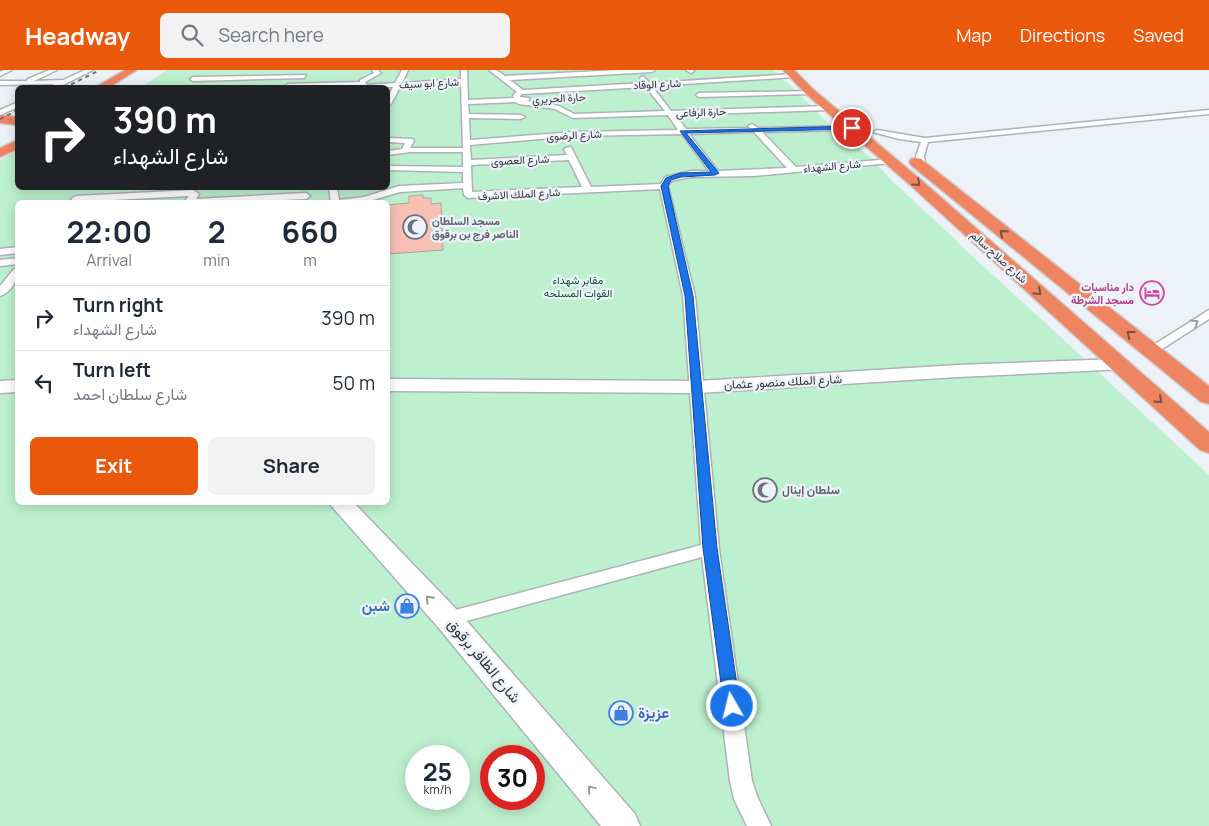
<!DOCTYPE html>
<html lang="en">
<head>
<meta charset="utf-8">
<style>
	body { margin:0; font-family:Manrope,Vazirmatn,sans-serif; background:#f2f2f3; color:#1f2937; height:100vh; display:flex; flex-direction:column; font-size:19px; white-space:nowrap }
	* { box-sizing:border-box; margin:0 }
	p { font-size:16px; color:#747a83 }
	.icon { flex:none; width:28px; height:28px; fill:none; stroke:currentColor; stroke-width:2; stroke-linecap:round; stroke-linejoin:round }
	.map { position:relative; flex:1; overflow:hidden }
	.side { position:absolute; left:15px; top:130px; width:375px; height:305px; display:flex; flex-direction:column; background:#fff; border-radius:8px; box-shadow:0 2px 12px #0003 }
	.side>* { flex:none }
	.hud { position:absolute; left:15px; top:15px; width:375px; height:105px; border-radius:8px; box-shadow:0 2px 12px #0003; background:#202124; color:#fff; overflow:hidden }
	.speed { position:absolute; left:405px; top:675px; display:flex; gap:10px; font-size:25px; font-weight:700; text-align:center }
	.speed>* { display:grid; place-content:center; width:65px; height:65px; border-radius:50%; background:#fff; box-shadow:0 2px 12px #0003; line-height:1 }
	.speed small { font-size:12px; font-weight:400 }
	.speed .limit { border:8px solid #d22; background:#fff; color:#111 }
	.pin { position:absolute; display:grid; place-items:center; width:42px; height:42px; color:#fff; margin:-21px; border:2px solid #fff; border-radius:50%; box-shadow:0 1px 5px #0007 }
	.me { position:absolute; width:55px; margin:-28px; rotate:352deg; stroke-linejoin:round; filter:drop-shadow(0 0 4px #0008) }
	.turn { display:flex; align-items:center; gap:18px; height:105px; padding:0 15px; font-size:22px }
	.turn .icon { width:65px; height:65px; stroke-width:2.5 }
	.turn b { display:block; font-size:35px; line-height:42px }
	.eta { display:flex; justify-content:space-evenly; align-items:center; height:85px; text-align:center }
	.eta b { font-size:30px; font-weight:700; line-height:35px }
	.action { display:flex; gap:10px; margin-top:auto; padding:10px 15px }
	.action a { flex:1; height:58px; border-radius:8px; background:#ea580c; color:#fff; font-size:20px; font-weight:700; line-height:58px; text-align:center }
	.action a+a { background:#f2f2f3; color:#1f2937 }
	ul { padding:0; list-style:none }
	li { display:flex; align-items:center; gap:15px; height:65px; padding:0 15px; border-top:1px solid #e0e1e3 }
	li div { flex:1 }
	li b { display:block; font-size:19px }
	li em { font-style:normal }
	header { display:flex; align-items:center; gap:30px; box-sizing:border-box; height:70px; padding:0 25px; background:#ea580c; color:#fff }
	header strong { font-size:24px }
	nav { display:flex; gap:28px; margin-inline-start:auto; font-size:18px }
	.search { width:350px; height:45px; background:#f2f2f3; display:flex; align-items:center; gap:12px; box-sizing:border-box; padding:0 18px; border-radius:8px; color:#747a83; font-size:19px }
	.map>svg:first-child { display:block }
</style>
</head>
<body>
<header>
<strong>Headway</strong>
<div class="search"><svg class="icon" aria-label="search" viewBox="0 0 24 24"><circle cx="10" cy="10" r="6"/><path d="M15 15l6 6"/></svg>Search here</div>
<nav><a>Map</a><a>Directions</a><a>Saved</a></nav>
</header>
<div class="map">
<svg width="1209" height="756" viewBox="0 0 1209 756">
	<rect width="100%" height="100%" fill="#ecf2f8"/>
	<path fill="#bdf0ce" fill-rule="evenodd" d="M167,0H773L778,5L775,6L788,13L835,60L870,87L891,110L956,170L960,175L1051,258L1209,405V756H0V90L17,80L18,118H388V18L141,17ZM18,132H388V432H18ZM416,686H459V729H416ZM491,686H534V729H491Z"/>
	<path fill="#f8bfb3" stroke="#ada4a2" d="M423,125V128H431V134L441,133L443,180L388,184V135L409,133V126Z"/>
	<g fill="none" stroke-linecap="round" stroke-linejoin="round">
		<g stroke="#adb2b8" stroke-width="3">
			<path id="minor" d="M4,0H12L0,6V2Z
				M49,0H57L34,11L63,10L85,0H93L57,18L52,16L54,14L0,15V11H27L28,9Z
				M372,0H378L381,3L365,12L367,15L395,13L402,0H408L402,13L461,9V0H467L468,30L514,28L513,25L517,22L489,0H496L505,6L619,0H655L652,2L510,10L523,20L644,13L640,8L643,6L650,13L794,4L796,7L652,16L671,41L829,36L832,38L829,40L675,45L686,59L750,58L748,56L752,54L758,58L852,56L856,58L852,60L762,62L796,97L891,89L895,91L891,93L754,106L691,107L671,111L668,116L695,226L719,479L752,711L757,726L771,756H747L734,729L730,711L702,487L448,556L441,554L438,549L441,544L448,542L701,475L683,226L660,119L468,128L464,125L463,118L400,122L366,132H331L329,118H337L339,130L364,127L399,116L463,113V102L388,100V96L463,97V82H410L388,85V81L402,79L405,73L388,72V68L413,69L414,71L410,78H463L461,13L400,17L391,34L388,36V28L393,17L285,16L288,14L360,12V10L374,3ZM646,17L665,41L574,44L559,36L527,31L529,30V28L520,27V26L522,24ZM515,32L519,34L555,39L573,48L668,45L678,60L575,62L470,70L469,48L521,49L525,47L521,45L469,44L468,34ZM754,62L787,98L718,101L689,64ZM682,64L709,101H691L665,107L661,114L591,117L571,77H568L564,79L567,85L471,90L470,75L575,66ZM569,90L582,117L472,122L471,95Z
				M686,0H693L694,1L691,3Z
				M306,5L304,8L193,11L190,9L193,7Z
				M812,21L813,22L810,24L699,27L696,25L699,23Z
				M18,32V37L0,45V40Z
				M1209,40V44L928,72L924,86L925,96L921,98L917,96L916,86L921,72L899,69L873,62L877,60L925,68Z
				M193,120L199,124L196,129L306,123L310,126L306,129L235,132H187L185,131L189,126L76,132L71,129L76,126Z
				M18,177V183L0,185V179Z
				M18,188V194L0,196V190Z
				M18,198C18,209 11,223 0,226V216L14,199Z
				M1209,240V249L1154,284L1150,285L1144,281Z"/>
		</g>
		<g stroke="#adb2b8" stroke-width="3">
			<path id="secondary" d="M1119,289L1126,291L1128,295L1126,299L958,307L698,323L388,321V309L698,311L958,295Z
				M18,310V322L0,323V311Z
				M328,432H353L458,541L635,744L640,756H601L438,557Z"/>
		</g>
		<g stroke="#cecfcf" stroke-width="3">
			<path id="trunk" d="M125,0H137L108,18H94Z
				M783,0H794L814,20L920,109L1209,362V383L1200,380L910,115L806,24Z
				M0,45L18,47V55L0,53Z
				M18,70V79L0,87V78Z
				M916,88L921,89L1209,316V334L1201,332L911,95L909,92L911,89Z"/>
		</g>
		<use href="#minor" fill="#fff" fill-rule="evenodd"/>
		<use href="#secondary" fill="#fff" fill-rule="evenodd"/>
		<use href="#trunk" fill="#ef8460" fill-rule="evenodd"/>
		<path stroke="#6d7175" stroke-width="2" stroke-dasharray="4 4" stroke-linecap="butt" d="M64,18L100,0
			M0,49L18,40"/>
	</g>
	<defs><path id="oneway-chevron" d="M-2-3.5L2.5 0L-2 3.5" fill="none" stroke-width="1.6" stroke-linecap="round" stroke-linejoin="round" transform="scale(1.25)"/></defs>
	<g stroke="#755146">
		<use href="#oneway-chevron" transform="translate(917 113) rotate(42)"/>
		<use href="#oneway-chevron" transform="translate(1003 163) rotate(-139)"/>
		<use href="#oneway-chevron" transform="translate(1038 222) rotate(42)"/>
		<use href="#oneway-chevron" transform="translate(1130 264) rotate(-142)"/>
		<use href="#oneway-chevron" transform="translate(1159 330) rotate(42)"/>
	</g>
	<g stroke="#999a9c">
		<use href="#oneway-chevron" transform="translate(1195 253) rotate(-32)"/>
		<use href="#oneway-chevron" transform="translate(429 529) rotate(-133)"/>
		<use href="#oneway-chevron" transform="translate(591 719) rotate(-130)"/>
	</g>
	<path fill="#1a73e8" stroke="#114b97" d="M852,56L854,59L686,63L719,103L715,105L681,107L671,110L668,116L693,226L717,478L740,636L738,641L732,643L726,641L724,636L703,478L685,226L661,116L666,108L680,103L711,102L680,61Z"/>
	<defs>
		<g id="mosque-ring" transform="scale(1.25)"><circle r="9.5" fill="#ecf2f8" stroke="#6b7280" stroke-width="1.5"/><path d="M3.5-4.9A6 6 0 1 0 3.5 4.9A5 5 0 1 1 3.5-4.9Z" fill="#6b7280"/></g>
		<g id="hotel-ring" transform="scale(1.25)"><circle r="9.5" fill="#ecf2f8" stroke="#d1479c" stroke-width="1.5"/><path d="M-6-4.5h1.5V1H6V5H4.5V3h-9V5H-6ZM-4 0a1.8 1.8 0 1 1 3.6 0ZM.5 0V-2.5h3Q6-2.5 6 0Z" fill="#d1479c"/></g>
		<g id="shop-ring" transform="scale(1.25)"><circle r="9.5" fill="#ecf2f8" stroke="#3f7fe0" stroke-width="1.5"/><path d="M-5-2.5h2.3a2.7 3.5 0 0 1 5.4 0H5L5.5 6h-11ZM-1.5-2.5h3a1.5 2.3 0 0 0-3 0Z" fill="#3f7fe0"/></g>
	</defs>
	<g fill-rule="evenodd">
		<use href="#mosque-ring" x="415" y="157"/>
		<use href="#hotel-ring" x="1152" y="223"/>
		<use href="#mosque-ring" x="765" y="420"/>
		<use href="#shop-ring" x="407" y="536"/>
		<use href="#shop-ring" x="621" y="643"/>
	</g>
	<g text-anchor="middle" stroke-width="4.5" stroke-linejoin="round" paint-order="stroke">
		<g font-size="11" fill="#333538" stroke="#ecf2f8">
			<text transform="translate(429 13) rotate(-3)" y="4">شارع ابو سيف</text>
			<text transform="translate(657 14) rotate(-3)" y="4">شارع الوقاد</text>
			<text transform="translate(559 28) rotate(-3)" y="4">حارة الحريري</text>
			<text transform="translate(701 42) rotate(-2)" y="4">حارة الرفاعى</text>
			<text transform="translate(574 65) rotate(-3)" y="4">شارع الرضوى</text>
			<text transform="translate(520 90) rotate(-3)" y="4">شارع العصوى</text>
			<text transform="translate(832 96) rotate(-5)" y="4">شارع الشهداء</text>
			<text transform="translate(519 124) rotate(-3)" y="4">شارع الملك الاشرف</text>
			<text transform="translate(999 187) rotate(42)" y="4">شارع صلاح سالم</text>
		</g>
		<g font-size="11" font-weight="bold" fill="#5b616d" stroke="#ecf2f8" text-anchor="start">
			<text x="432" y="155">مسجد السلطان<tspan x="432" dy="13">الناصر فرج بن برقوق</tspan></text>
		</g>
		<g font-size="11" fill="#095632" stroke="#ecf2f8">
			<text x="578" y="214">مقابر شهداء<tspan x="578" dy="13">القوات المسلحه</tspan></text>
		</g>
		<g font-size="11" font-weight="bold" fill="#b23c85" stroke="#ecf2f8" text-anchor="end">
			<text x="1134" y="221">دار مناسبات<tspan x="1134" dy="13">مسجد الشرطة</tspan></text>
		</g>
		<g font-size="12" fill="#333538" stroke="#ecf2f8">
			<text transform="translate(783 312) rotate(-3)" y="4">شارع الملك منصور عثمان</text>
		</g>
		<g font-size="12" font-weight="bold" fill="#5b616d" stroke="#ecf2f8" text-anchor="start">
			<text x="782" y="424">سلطان إينال</text>
		</g>
		<g font-size="15" font-weight="bold" fill="#366cbe" stroke="#ecf2f8" text-anchor="end">
			<text x="390" y="541">شبن</text>
			<text x="638" y="648" text-anchor="start">عزيزة</text>
		</g>
		<g font-size="15" fill="#333538" stroke="#ecf2f8">
			<text transform="translate(484 591) rotate(50)" y="5">شارع الظافر برقوق</text>
		</g>
	</g>
</svg>
<div class="speed"><div>25<small>km/h</small></div><div class="limit">30</div></div>
<div class="pin" style="left:852px;top:58px;background:#d93025"><svg class="icon" aria-label="arrive" viewBox="0 0 24 24"><path d="M6 21V4h12l-3 4 3 4H6"/></svg></div>
<svg class="me" style="left:732px;top:636px" viewBox="-20 -20 40 40"><circle r="17" fill="#1a73e8" stroke="#fff" stroke-width="3"/><path d="M0-11L8 9 0 5-8 9z" fill="#fff"/></svg>
<div class="hud">
<div class="turn"><svg class="icon" aria-label="right" viewBox="0 0 24 24"><path d="M7 20v-9h11M14 6l5 5-5 5"/></svg><div><b>390 m</b>شارع الشهداء</div></div>
</div>
<section class="side">
<div class="eta">
<div><b>22:00</b><p>Arrival</p></div>
<div><b>2</b><p>min</p></div>
<div><b>660</b><p>m</p></div>
</div>
<ul>
<li><svg class="icon" aria-label="right" viewBox="0 0 24 24"><path d="M7 20v-9h11M14 6l5 5-5 5"/></svg><div><b>Turn right</b><p>شارع الشهداء</p></div><em>390 m</em></li>
<li><svg class="icon" aria-label="left" viewBox="0 0 24 24"><path d="M17 20v-9H6M10 6l-5 5 5 5"/></svg><div><b>Turn left</b><p>شارع سلطان احمد</p></div><em>50 m</em></li>
</ul>
<div class="action"><a>Exit</a><a>Share</a></div>
</section>
</div>
</body>
</html>
